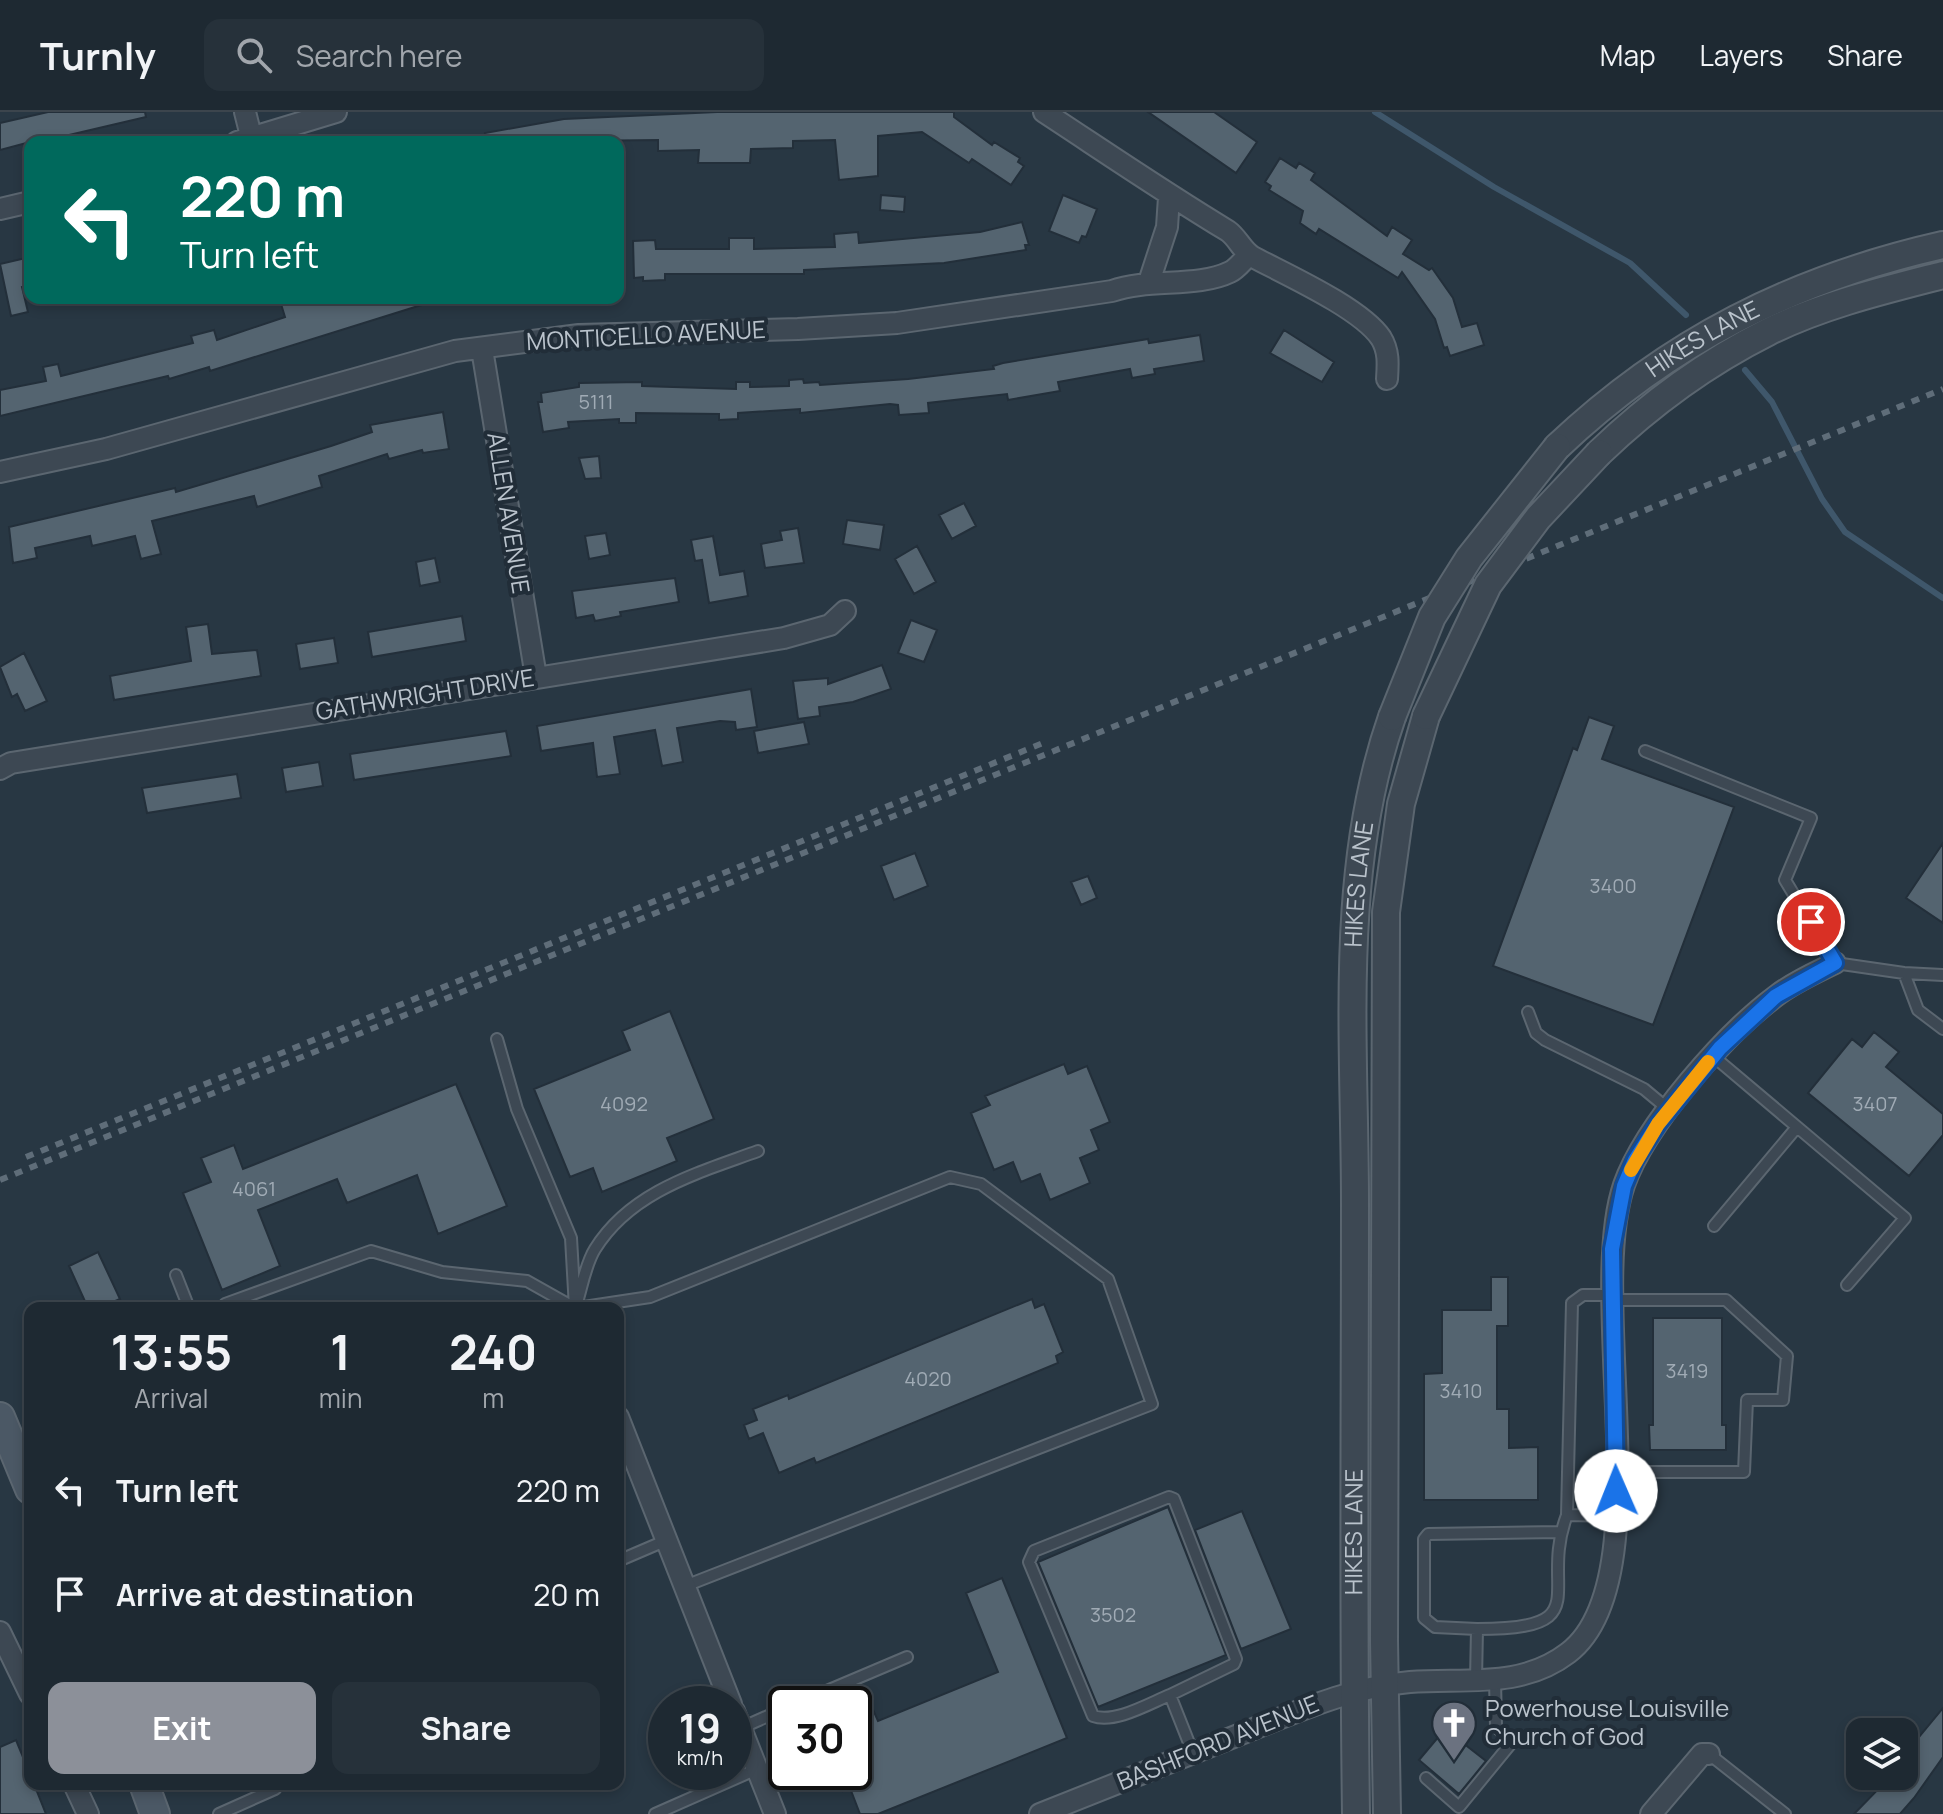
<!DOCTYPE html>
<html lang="en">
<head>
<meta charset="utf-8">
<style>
	body { margin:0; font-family:Manrope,sans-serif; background:#26313a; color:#f1f3f6; height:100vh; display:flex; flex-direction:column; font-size:30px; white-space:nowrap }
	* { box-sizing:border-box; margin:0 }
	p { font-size:26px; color:#a1a6ac }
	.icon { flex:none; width:44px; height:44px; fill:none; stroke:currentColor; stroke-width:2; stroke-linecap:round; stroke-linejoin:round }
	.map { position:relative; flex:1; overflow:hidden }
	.sheet { position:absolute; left:24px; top:1190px; width:600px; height:488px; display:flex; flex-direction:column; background:#1e2932; border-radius:16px; box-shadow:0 4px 12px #0003,0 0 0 2px #3c454d }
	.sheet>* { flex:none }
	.banner { position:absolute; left:24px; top:24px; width:600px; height:168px; border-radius:16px; box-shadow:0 4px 12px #0003,0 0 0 2px #3c454d; background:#00695c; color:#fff; overflow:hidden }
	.fabs { position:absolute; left:1846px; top:1606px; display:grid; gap:16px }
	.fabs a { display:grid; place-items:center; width:72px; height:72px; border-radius:16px; background:#1e2932; box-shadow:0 4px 12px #0003,0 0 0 2px #3c454d; font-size:40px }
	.speed { position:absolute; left:648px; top:1574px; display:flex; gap:16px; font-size:40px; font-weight:700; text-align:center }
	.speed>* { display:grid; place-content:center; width:104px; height:104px; border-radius:50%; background:#1e2932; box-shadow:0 4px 12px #0003,0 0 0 2px #3c454d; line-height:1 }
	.speed small { font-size:20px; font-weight:400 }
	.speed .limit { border:4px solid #111; border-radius:12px; background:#fff; color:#111 }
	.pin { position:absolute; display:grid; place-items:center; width:68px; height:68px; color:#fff; margin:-34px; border:4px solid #fff; border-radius:50%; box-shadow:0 2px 8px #0007 }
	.me { position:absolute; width:88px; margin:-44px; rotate:359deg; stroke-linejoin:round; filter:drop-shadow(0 0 6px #0008) }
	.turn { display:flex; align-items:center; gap:28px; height:168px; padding:0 24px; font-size:36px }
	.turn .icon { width:104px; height:104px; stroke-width:2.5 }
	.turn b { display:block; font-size:56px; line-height:68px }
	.eta { display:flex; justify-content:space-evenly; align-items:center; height:136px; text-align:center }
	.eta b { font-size:48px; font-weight:700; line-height:56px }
	.cta { display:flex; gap:16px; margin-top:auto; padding:16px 24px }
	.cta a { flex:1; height:92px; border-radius:16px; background:#8c9099; color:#fff; font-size:32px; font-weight:700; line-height:92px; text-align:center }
	.cta a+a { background:#26313a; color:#f1f3f6 }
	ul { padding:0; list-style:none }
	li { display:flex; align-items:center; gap:24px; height:104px; padding:0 24px }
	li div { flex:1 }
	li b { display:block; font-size:30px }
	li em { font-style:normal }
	header { display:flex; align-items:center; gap:48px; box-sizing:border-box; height:112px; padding:0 40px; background:#1e2932; border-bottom:2px solid #3c454d }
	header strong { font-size:38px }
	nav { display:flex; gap:44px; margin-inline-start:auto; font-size:28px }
	.search { width:560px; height:72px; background:#26313a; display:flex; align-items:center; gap:20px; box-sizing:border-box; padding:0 28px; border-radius:16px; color:#a1a6ac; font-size:30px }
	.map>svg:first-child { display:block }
</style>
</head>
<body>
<header>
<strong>Turnly</strong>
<div class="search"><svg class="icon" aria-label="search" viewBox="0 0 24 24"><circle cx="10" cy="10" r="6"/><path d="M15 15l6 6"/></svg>Search here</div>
<nav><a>Map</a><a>Layers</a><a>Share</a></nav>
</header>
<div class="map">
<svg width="1943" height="1702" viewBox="0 0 1943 1702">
	<rect width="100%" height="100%" fill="#283743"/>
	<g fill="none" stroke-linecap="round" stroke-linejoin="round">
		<path stroke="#3f576b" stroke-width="6" d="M1375,0L1494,75L1630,151L1686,203
			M1745,258L1772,290L1822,387L1845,420L1943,486"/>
	</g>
	<path fill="#546470" stroke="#232f3a" stroke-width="2" d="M48,0H145L146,5L52,27L53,30H30L0,38V11Z
		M717,0H954V5L992,33L994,30L1020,46L1018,50L1024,54L1011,73L972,47L969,51L922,20L878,24V64L839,68L835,28L793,29V36L751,37L750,51H698L699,38L658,39V28L486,30L485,21L564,7Z
		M1148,0H1214L1257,30L1236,61Z
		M1280,46L1296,56L1299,51L1315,61L1311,68L1387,124L1392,115L1412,128L1403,142L1429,158L1432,156L1453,186L1462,215L1477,211L1484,233L1450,244L1447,235L1444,236L1435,207L1402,160L1398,166L1319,117L1316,122L1300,111L1303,99L1269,78L1271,74L1265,70Z
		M881,83L905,85L904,100L880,98Z
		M1063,83L1097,97L1086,125L1082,124L1079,131L1049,119Z
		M1022,110L1029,133H1025L1026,138L944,151L804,158V162H665V168L643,169V165L634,166L633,129L655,128L656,137H729V126H754V137L835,135L834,122L858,120L859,131L980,120Z
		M30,145V173L22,175L28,200L11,204L0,152Z
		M301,186H430L431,190L210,259L209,255L169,267L168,264L0,304V278L46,269L43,255L58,252L61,264L193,231L191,224L214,218L217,228L285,205L281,192Z
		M1284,218L1334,250L1322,270L1270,241Z
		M1200,223L1204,249L1154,257L1155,262L1132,266L1130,257L1058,270L1060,279L1008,288L1007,282L928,291L929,301L899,303L898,293L890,292L800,301V297L738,301V307L719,308V302L636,301V311H619V307L568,310L569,316L543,320L538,290H542L541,281L579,275V271L642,270V274L736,277V270H750V275L789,274V268L803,267L804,271L819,270L820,273L908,267L994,257L993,254L1003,251L1148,227L1149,231Z
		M443,300L449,337L423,341L422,338L389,347L387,342L319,364L322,375L257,395L254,384L152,409L161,442L141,447L135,424L92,434L90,424L35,436L37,446L13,451L9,415L175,376L176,380L331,334L372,320L370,313Z
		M599,344L601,366L585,367L579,346Z
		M964,391L976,414L952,427L939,403Z
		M847,408L884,413L880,438L843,432Z
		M798,416L804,451L765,456L761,432L782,428L780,419Z
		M606,421L610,443L589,447L585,424Z
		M713,424L720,463L744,459L748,484L709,491L702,448L695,449L691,428Z
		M917,434L936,470L914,482L895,447Z
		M435,446L440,470L420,474L416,450Z
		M675,466L679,490L620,500L621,504L595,509L593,503L576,506L572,479Z
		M462,504L466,529L372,545L368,520Z
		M911,508L937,518L924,550L898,541Z
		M208,512L212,542L257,538L261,564L114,588L110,564L191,549L186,515Z
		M334,526L338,551L300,557L296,532Z
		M24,541L47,589L25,599L17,582L12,585L0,555Z
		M882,553L891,577L853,590L819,595L820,604L798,607L793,569L828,566V572Z
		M751,577L757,615L736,618L735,610L720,609L677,616L683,650L662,654L655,618L614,625L620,662L597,665L593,631L541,639L537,614Z
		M1589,605L1614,614L1602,647L1734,695L1653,913L1493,854L1573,636L1577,638Z
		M804,610L809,632L758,641L754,619Z
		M506,619L511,644L354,668L350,642Z
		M319,650L323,674L286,680L282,656Z
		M237,662L241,686L147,701L142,676Z
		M1943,731V811L1906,786Z
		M915,741L928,774L894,788L881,754Z
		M1088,764L1097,786L1081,793L1071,770Z
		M670,899L714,1007L667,1026L677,1049L602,1080L593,1056L570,1065L534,977L630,938L622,919Z
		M1874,920L1899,940L1886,955L1943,1002V1023L1909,1064L1808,981L1852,927L1862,935Z
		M1064,952L1068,962L1087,954L1110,1010L1091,1018L1099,1038L1080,1046L1090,1071L1050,1088L1040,1062L1021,1070L1013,1050L994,1058L971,1001L990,993L985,984Z
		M456,972L507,1094L438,1122L417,1063L347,1091L337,1067L258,1098L280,1154L222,1178L183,1081L211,1070L201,1046L234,1033L243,1057Z
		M98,1140L120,1187L99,1196H88L69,1154Z
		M1491,1165H1508V1214H1497V1297H1509V1336L1538,1335V1388H1424V1262L1442,1261V1198H1491Z
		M1032,1187L1035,1196L1044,1192L1063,1240L1056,1244L1058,1251L816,1351L814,1346L779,1361L763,1321L749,1327L744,1313L757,1308L753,1297L788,1283L789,1287Z
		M1653,1206H1722V1313H1726V1338H1650L1649,1313H1653Z
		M1168,1395L1226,1543L1098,1595L1038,1450Z
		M1242,1399L1291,1517L1241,1537L1195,1418Z
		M1002,1466L1067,1626L878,1702H860L850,1676L843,1679L837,1663L854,1660V1600L871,1593L878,1609L998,1560L966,1481Z
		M1943,1596V1645L1914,1686L1900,1702H1854L1891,1664H1904V1643Z
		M1445,1617L1486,1649L1459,1682L1419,1648Z
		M16,1628L30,1662V1672H34L46,1702H0V1635Z"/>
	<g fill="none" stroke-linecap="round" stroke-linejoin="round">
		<g stroke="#5b6670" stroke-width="14">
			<path id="service" d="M1645,639L1811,706L1785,768L1835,851L1904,861L1943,863
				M1904,861L1918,898L1943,917
				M1528,900L1536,921L1545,928L1644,977L1668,997
				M497,927L517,997L571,1126L575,1196
				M1713,944L1905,1106L1847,1173
				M1714,1114L1797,1015
				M176,1163L189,1196
				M1613,1183H1583L1572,1191L1567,1403L1615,1404
				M1613,1188H1726L1787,1244L1783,1288H1747L1744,1360H1615
				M577,1190C582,1174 586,1151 595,1137C631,1079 698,1061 758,1039
				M225,1192L371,1139L442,1160L527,1169L575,1196
				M577,1196L650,1185L950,1065L981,1072L1108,1167L1152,1292L685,1474
				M618,1449L667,1428
				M1477,1517L1435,1515L1424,1506V1427L1428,1422L1561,1420
				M1476,1568L1477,1517C1600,1517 1538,1479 1567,1403
				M1170,1583C1150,1591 1115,1612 1093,1604L1029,1450L1034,1439L1169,1385L1174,1387L1236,1547L1234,1552L1170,1583L1193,1641
				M796,1592L907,1545
				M741,1616L786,1596
				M1709,1642L1785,1702
				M1426,1666L1459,1695L1513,1629L1496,1615L1495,1567
				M219,1702L275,1677L274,1672
				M655,1702L757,1657"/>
		</g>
		<g stroke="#5b6670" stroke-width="24">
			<path id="minor" d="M245,0L251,24
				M1044,0C1105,40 1165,81 1228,119C1238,126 1242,139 1253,145C1285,162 1361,196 1381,226C1389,239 1388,252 1387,267
				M237,30L336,0
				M0,97L30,90
				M1149,170L1167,115L1169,85
				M482,237L536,565
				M0,360L106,337L455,239L579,223L798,217L897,211L1112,179C1149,166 1197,176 1230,160C1237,157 1243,148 1249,143
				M0,657L11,651L784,526L830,513L845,499
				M618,1305L731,1592
				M0,1520L30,1582
				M734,1599L775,1702
				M74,1672L88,1702
				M1040,1702C1105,1676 1171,1650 1236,1624C1292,1602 1349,1575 1410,1570C1465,1566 1521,1577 1568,1541C1663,1469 1585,1187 1624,1073C1645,1013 1725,922 1776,884C1794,870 1815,861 1835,851
				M1651,1702L1702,1642H1709"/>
		</g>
		<g stroke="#5b6670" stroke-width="30">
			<g id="tertiary">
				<path id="s1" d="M1557,335C1669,229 1793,167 1943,133"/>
				<path d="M1599,341C1649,293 1706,251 1768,220C1822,193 1885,178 1943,163"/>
				<path id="s2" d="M1356,1702C1353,1498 1355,1295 1355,1091C1355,931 1338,759 1392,605"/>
				<path d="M1387,1702L1384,1529L1386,800L1401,692L1426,604"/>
			</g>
		</g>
		<g stroke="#5b6670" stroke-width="32">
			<path id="secondary" d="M0,1305L30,1377
				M144,1672L155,1702"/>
		</g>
		<use href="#service" stroke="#3d4853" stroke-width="10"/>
		<use href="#minor" stroke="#3d4853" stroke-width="20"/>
		<use href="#tertiary" stroke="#3d4853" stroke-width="26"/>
		<use href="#secondary" stroke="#4b5865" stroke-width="28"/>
		<path stroke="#5f6d79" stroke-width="6" stroke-dasharray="8 8" stroke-linecap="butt" d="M26,1045L1048,629
			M0,1068L1943,277"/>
		<g stroke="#5b6670" stroke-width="30" stroke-linecap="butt">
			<path id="tertiary-bridge" d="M1426,604L1488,473L1538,406L1599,341
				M1392,605L1432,505L1469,446L1557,335"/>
		</g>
		<use href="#tertiary-bridge" stroke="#3d4853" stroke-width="26"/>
	</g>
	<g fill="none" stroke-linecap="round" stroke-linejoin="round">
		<g stroke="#114b97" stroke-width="20">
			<path id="route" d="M1616,1379L1612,1137L1624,1074L1635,1048L1658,1012L1720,936L1776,884L1835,851L1811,810"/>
		</g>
		<use href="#route" stroke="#1a73e8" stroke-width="14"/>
		<path stroke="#f59e0b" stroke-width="14" d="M1631,1058L1658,1012L1708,950"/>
	</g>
	<defs>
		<g id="church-pin" transform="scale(2.3)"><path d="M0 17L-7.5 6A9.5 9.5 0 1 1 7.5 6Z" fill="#6b7280" stroke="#212d38"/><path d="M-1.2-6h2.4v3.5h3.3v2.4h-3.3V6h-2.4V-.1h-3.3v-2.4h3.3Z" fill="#fff"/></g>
	</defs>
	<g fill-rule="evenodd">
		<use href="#church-pin" x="1454" y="1611"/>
	</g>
	<g text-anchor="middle" stroke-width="8" stroke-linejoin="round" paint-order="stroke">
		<g font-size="20" fill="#a0abb5">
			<text x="596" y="297">5111</text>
			<text x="1613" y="781">3400</text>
			<text x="624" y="999">4092</text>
			<text x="1875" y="999">3407</text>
			<text x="254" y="1084">4061</text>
			<text x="1687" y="1266">3419</text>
			<text x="928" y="1274">4020</text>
			<text x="1461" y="1286">3410</text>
			<text x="1113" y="1510">3502</text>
		</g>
		<g font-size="24" fill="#bac3cc" stroke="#212d38">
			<text transform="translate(646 224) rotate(-3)" y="8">MONTICELLO AVENUE</text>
			<text dy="8" stroke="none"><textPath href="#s1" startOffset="182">HIKES LANE</textPath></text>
			<text transform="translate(508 401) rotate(81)" y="8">ALLEN AVENUE</text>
			<text transform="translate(425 583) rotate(-9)" y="8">GATHWRIGHT DRIVE</text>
			<text dy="8" stroke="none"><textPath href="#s2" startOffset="930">HIKES LANE</textPath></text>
			<text dy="8" stroke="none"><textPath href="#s2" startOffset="282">HIKES LANE</textPath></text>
			<text transform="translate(1218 1631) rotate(-22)" y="8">BASHFORD AVENUE</text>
		</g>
		<g font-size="24" fill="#bac3cc" stroke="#212d38" text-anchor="start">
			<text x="1485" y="1605">Powerhouse Louisville<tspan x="1485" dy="28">Church of God</tspan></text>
		</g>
	</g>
</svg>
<div class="fabs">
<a><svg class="icon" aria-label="layers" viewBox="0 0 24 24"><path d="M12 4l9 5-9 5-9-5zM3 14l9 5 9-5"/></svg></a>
</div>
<div class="speed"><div>19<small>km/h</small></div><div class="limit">30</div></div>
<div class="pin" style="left:1811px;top:810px;background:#d93025"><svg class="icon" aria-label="arrive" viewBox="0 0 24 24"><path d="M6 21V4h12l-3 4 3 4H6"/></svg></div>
<svg class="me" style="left:1616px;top:1379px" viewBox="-20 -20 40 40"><circle r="19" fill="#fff"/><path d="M0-13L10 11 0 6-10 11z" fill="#1a73e8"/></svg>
<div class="banner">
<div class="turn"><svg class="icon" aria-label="left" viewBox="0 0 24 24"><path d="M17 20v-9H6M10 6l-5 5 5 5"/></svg><div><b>220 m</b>Turn left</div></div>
</div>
<section class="sheet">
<div class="eta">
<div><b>13:55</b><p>Arrival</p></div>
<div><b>1</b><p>min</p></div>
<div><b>240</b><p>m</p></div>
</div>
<ul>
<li><svg class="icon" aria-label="left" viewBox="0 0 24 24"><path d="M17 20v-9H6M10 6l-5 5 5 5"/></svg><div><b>Turn left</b></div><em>220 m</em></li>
<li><svg class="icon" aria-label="arrive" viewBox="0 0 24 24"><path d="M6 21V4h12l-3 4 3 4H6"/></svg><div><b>Arrive at destination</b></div><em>20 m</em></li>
</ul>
<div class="cta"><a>Exit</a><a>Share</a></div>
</section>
</div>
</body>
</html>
